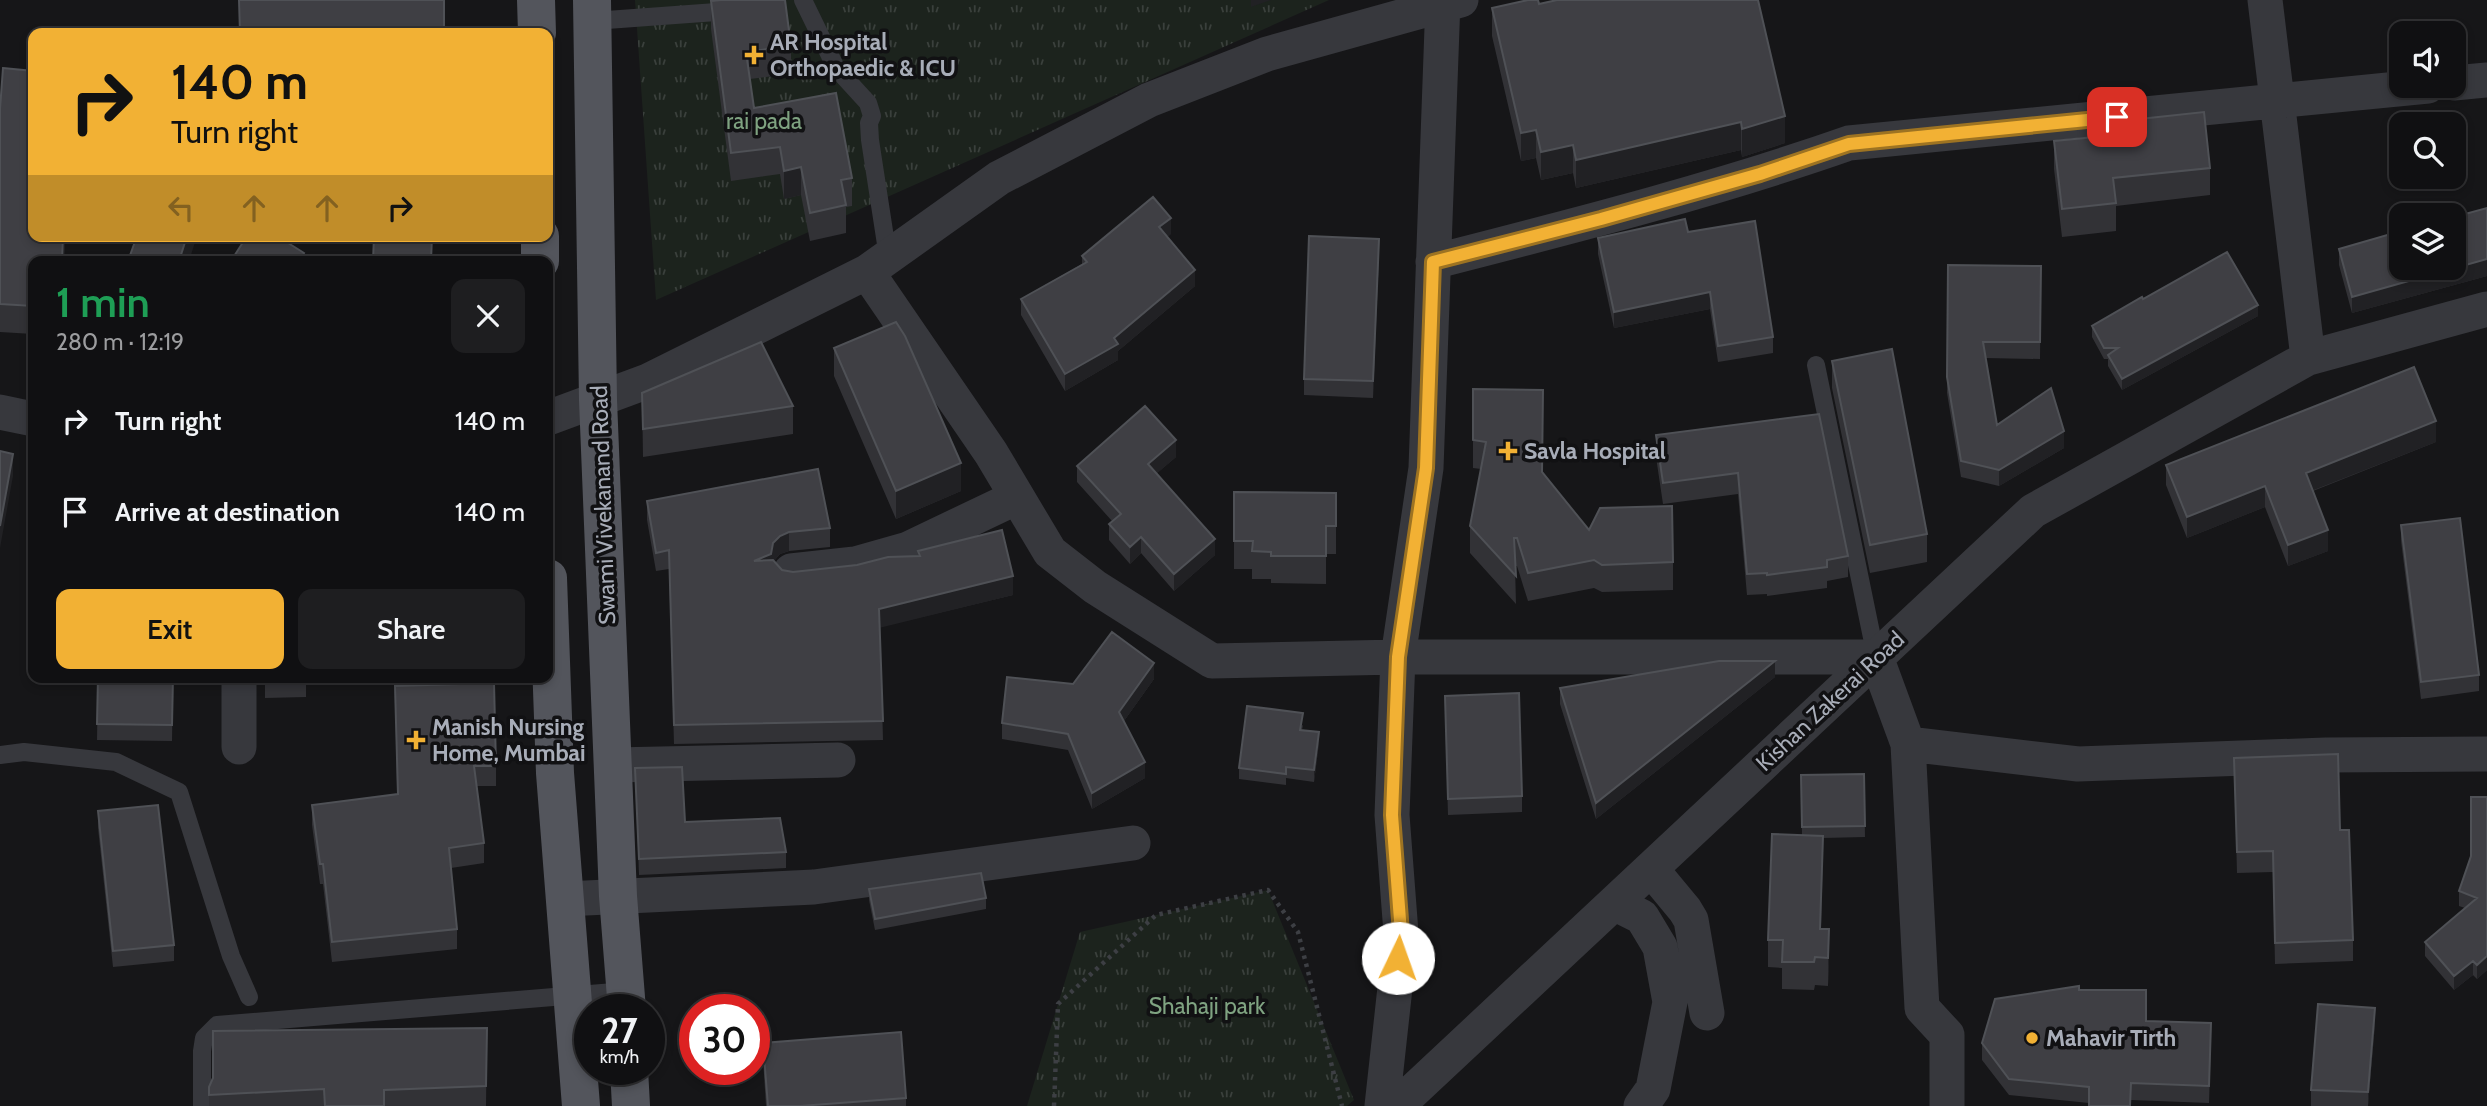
<!DOCTYPE html>
<html lang="en">
<head>
<meta charset="utf-8">
<style>
	body { margin:0; font-family:Cabin,sans-serif; background:#1e1e20; color:#f1f3f6; height:100vh; display:flex; flex-direction:column; font-size:26px; white-space:nowrap }
	* { box-sizing:border-box; margin:0 }
	p { font-size:23px; color:#9c9d9f }
	.icon { flex:none; width:38px; height:38px; fill:none; stroke:currentColor; stroke-width:2; stroke-linecap:round; stroke-linejoin:round }
	.map { position:relative; flex:1; overflow:hidden }
	.details { position:absolute; left:28px; top:256px; width:525px; height:427px; display:flex; flex-direction:column; background:#101012; border-radius:14px; box-shadow:0 4px 10px #0003,0 0 0 2px #303032 }
	.details>* { flex:none }
	.hud { position:absolute; left:28px; top:28px; width:525px; height:214px; border-radius:14px; box-shadow:0 4px 10px #0003,0 0 0 2px #303032; background:#f2b134; color:#111; overflow:hidden }
	.tools { position:absolute; left:2389px; top:21px; display:grid; gap:14px }
	.tools a { display:grid; place-items:center; width:77px; height:77px; border-radius:14px; background:#101012; box-shadow:0 4px 10px #0003,0 0 0 2px #303032; font-size:35px }
	.speed { position:absolute; left:574px; top:994px; display:flex; gap:14px; font-size:35px; font-weight:700; text-align:center }
	.speed>* { display:grid; place-content:center; width:91px; height:91px; border-radius:50%; background:#101012; box-shadow:0 4px 10px #0003,0 0 0 2px #303032; line-height:1 }
	.speed small { font-size:18px; font-weight:400 }
	.speed .limit { border:10px solid #d22; background:#fff; color:#111 }
	.pin { position:absolute; display:grid; place-items:center; width:60px; height:60px; color:#fff; margin:-30px; border-radius:14px; box-shadow:0 4px 10px #0006 }
	.me { position:absolute; width:77px; margin:-38px; rotate:3deg; stroke-linejoin:round; filter:drop-shadow(0 0 5px #0008) }
	.turn { display:flex; align-items:center; gap:24px; height:147px; padding:0 28px; font-size:32px }
	.turn .icon { width:91px; height:91px; stroke-width:2.5 }
	.turn b { display:block; font-size:49px; line-height:60px }
	.lanes { display:flex; align-items:center; height:66px; padding:0 28px; background:#0003; justify-content:center; gap:35px; direction:ltr }
	.lanes .off { opacity:.35 }
	.round { display:grid; place-items:center; flex:none; width:74px; height:74px; border-radius:14px; background:#1e1e20 }
	.headline { display:flex; align-items:center; justify-content:space-between; height:119px; padding:0 28px }
	h1 { font-size:42px; font-weight:600; line-height:52px; color:#1e9e55 }
	.action { display:flex; gap:14px; margin-top:auto; padding:14px 28px }
	.action a { flex:1; height:80px; border-radius:14px; background:#f2b134; color:#111; font-size:28px; font-weight:600; line-height:80px; text-align:center }
	.action a+a { background:#1e1e20; color:#f1f3f6 }
	ul { padding:0; list-style:none }
	li { display:flex; align-items:center; gap:21px; height:91px; padding:0 28px }
	li div { flex:1 }
	li b { display:block; font-size:26px }
	li em { font-style:normal }
	.map>svg:first-child { display:block }
</style>
</head>
<body>
<div class="map">
<svg width="2487" height="1106" viewBox="0 0 2487 1106">
	<defs>
		<pattern id="grass-tufts" width="24" height="20" patternUnits="userSpaceOnUse" patternTransform="scale(1.75)"><rect width="24" height="20" fill="#1c231d"/><path d="M3 7l-1-3M5 7V3M7 7l1-3M15 17l-1-3M17 17v-4M19 17l1-3" fill="none" stroke="#3a403c"/></pattern>
	</defs>
	<rect width="100%" height="100%" fill="#161618"/>
	<path fill="url(#grass-tufts)" d="M635,0H1329L656,300Z
		M1268,890L1354,1100L1347,1106H1027L1080,932Z"/>
	<g fill="none" stroke-linecap="round" stroke-linejoin="round">
		<path stroke="#3d3f44" stroke-width="4.5" stroke-dasharray="3.5 5" stroke-linecap="butt" d="M1054,1106L1058,1004L1156,915L1268,890L1298,932L1342,1106"/>
		<path stroke="#37383d" stroke-width="18" d="M803,0L836,68L868,103L872,116L869,123L870,140L888,257
			M593,21L730,11L744,0
			M1816,365L1876,657
			M0,755L24,752L116,762L179,792L231,956L249,997
			M202,1106V1051L204,1038L217,1025L626,991"/>
		<path stroke="#37383d" stroke-width="35" d="M2265,0L2308,358
			M2454,83L2487,80
			M1433,262C1573,226 1712,191 1849,143L2428,86
			M867,272L991,453L1050,552L1095,587L1212,661L1398,657H1876
			M0,412L33,419
			M548,418L648,381L867,272L999,178L1149,100L1267,54L1461,0
			M791,571L855,564L908,549L1017,497
			M1876,657L1908,744L2078,764L2326,755L2487,754
			M239,677V747
			M1908,744L1922,1008L1947,1035V1106
			M614,765L838,760
			M1651,869L1685,910L1691,920L1707,1013
			M565,899L814,887L1133,843
			M1614,903L1642,917L1660,947L1670,1002L1653,1089L1641,1106
			M1382,1106L1401,933L1392,815L1398,657L1426,468L1443,0
			M1397,1106L2033,511L2308,358L2487,309"/>
		<path stroke="#53555c" stroke-width="38" d="M536,0L537,33
			M592,0L598,400L618,896L627,1010
			M540,236V261
			M548,578L555,773L581,1106
			M629,1069L631,1106"/>
	</g>
	<path fill="#323236" d="M239,0H444V33H239Z
		M711,1L791,46V74L750,79L754,108L852,178V206L846,207V233L810,241L801,195L784,199L780,174L731,181L711,29Z
		M1539,4L1785,143L1742,157L1741,150L1576,188L1573,173L1541,180L1536,158L1521,161L1492,36V8Z
		M0,109L33,236H65L64,261H33V334L0,332Z
		M2103,123L2210,168V195L2116,206V231L2062,237L2054,169V141L2103,136Z
		M2487,208V276L2352,313L2339,265V249Z
		M1688,232L1773,337V353L1718,362L1710,309L1614,328L1598,254V238Z
		M1171,234L1167,237L1195,286L1118,351V360L1065,391L1021,315V299L1082,264V256Z
		M1379,255L1373,398L1304,395V379Z
		M1948,265L2041,266L2040,359L1985,358L1997,425L2064,448L1999,486L1961,477L1947,393Z
		M2143,299L2258,316L2122,390L2108,366V359H2104L2092,337V326Z
		M834,348L961,491L896,519L834,376Z
		M1832,361L1927,534V562L1870,573L1832,388Z
		M1473,389L1542,472L1589,530L1673,562V590L1602,592L1594,588L1528,601L1517,566H1515L1516,604L1470,553V526L1481,469L1473,468Z
		M642,393L793,406V434L643,457Z
		M1819,414L1848,556V577L1827,581V588L1767,596V594L1747,595L1738,494L1663,504L1656,457V435Z
		M2436,442L2313,491L2328,551L2288,566L2265,507L2187,538L2166,485V465Z
		M1176,457L1157,473L1215,555L1174,591L1141,553L1130,564L1109,540V524L1112,521L1077,482V466Z
		M1336,493V554H1326V584L1271,583V579H1252V569H1234V541Z
		M647,501L830,528V547L789,551L780,554L774,561L782,570L793,572L857,565L918,556V551L1013,595L880,627L883,740L674,744L669,569L656,571L647,520Z
		M2401,525L2479,675V691L2421,699L2401,541Z
		M98,677H173L172,741L97,740Z
		M265,677H306V697L265,698Z
		M1775,677L1596,819L1560,704V688Z
		M1154,679L1124,721L1145,778L1092,809L1068,750L1002,739V723L1073,684Z
		M395,686L496,766V786H477L484,843V863L451,868L457,929V949L332,962L323,884H320L312,825V805L397,794Z
		M1445,712L1522,796V812L1448,815Z
		M1303,725L1302,730L1319,743L1314,782L1286,778V785L1239,779V768Z
		M2234,758L2340,830L2353,940V961L2275,964L2273,872L2237,873Z
		M635,768L685,822L786,852V868L639,875Z
		M1864,774L1865,837L1823,838L1821,929L1829,957L1828,986L1815,985L1814,990L1782,989V968L1768,967V940L1802,835L1801,775Z
		M2487,797V970L2477,979L2473,975L2454,990L2425,956V942L2465,908L2459,906V891L2471,856Z
		M98,811L174,945V961L113,967L98,828Z
		M869,889L986,898V909L875,930L869,900Z
		M2079,990L2146,1021L2211,1040L2209,1103L2131,1100L2089,1103L2009,1095L1982,1060V1043Z
		M2375,1024L2368,1106H2311V1090Z
		M487,1028L486,1106H209V1087Z
		M763,1043L906,1098V1106H766L763,1059Z"/>
	<path fill="#212124" d="M1251,0H1271L1251,7Z
		M1785,116V143L1742,157V129Z
		M1741,122V150L1576,188V160Z
		M1536,130V158L1521,161V133Z
		M1573,145V173L1541,180V152Z
		M801,167V195L784,199V171Z
		M1171,218V234L1159,243V227Z
		M63,236H65L64,261H62Z
		M187,236H197L189,261H179Z
		M1379,239V255L1373,398V381Z
		M2487,259V276L2352,313V297Z
		M1195,270V286L1118,351V360L1065,391V374L1114,338Z
		M1710,292V309L1614,328V312Z
		M2258,305V316L2122,390V379Z
		M2436,421V442L2306,493V473Z
		M2064,431V448L1999,486V470Z
		M1176,440V457L1148,481V464Z
		M13,454V476L0,548V526Z
		M961,463V491L896,519V491Z
		M2265,486V507L2187,538V517Z
		M2328,530V551L2288,566V545Z
		M789,532V551L780,554L773,562L754,561L780,536Z
		M1141,537V553L1130,564V547Z
		M1215,539V555L1174,591V574Z
		M1013,576V595L879,628V609Z
		M1775,661V677L1596,819V803Z
		M1154,663V679L1119,728V712Z
		M1319,732V743L1314,782V770Z
		M1145,762V778L1092,809V793Z
		M1823,836V863L1820,957V929Z
		M1829,929V957L1828,986V958Z
		M2487,956V970L2477,979V965Z
		M2473,961V975L2454,990V976Z
		M2375,1008V1024L2368,1106V1092Z"/>
	<path fill="#3f3f44" stroke="#4f5156" stroke-width="2" d="M239,0H444V28L260,31L259,33H240Z
		M721,0H785L791,46L746,52L754,108L836,93L852,178L841,180L846,205L810,213L801,167L784,171L780,147L731,153L711,1Z
		M1528,0H1538L1539,4L1557,0H1758L1785,116L1742,129L1741,122L1576,160L1573,145L1541,152L1536,130L1521,133L1492,8Z
		M3,68L33,71V236H63L62,261H33V306L0,304V109Z
		M2204,112L2210,168L2113,178L2116,203L2062,209L2054,141L2105,136L2103,123Z
		M1153,197L1171,218L1159,227L1195,270L1114,338L1118,344L1065,374L1021,299L1087,262L1082,256Z
		M2487,208V259L2352,297L2339,249L2401,231V268H2454V217Z
		M1685,219L1688,232L1755,221L1773,337L1718,346L1710,292L1614,312L1598,238Z
		M137,236H187L179,261H128Z
		M247,236H277L304,253L299,261H231Z
		M374,236H432L431,261H373Z
		M1309,236L1379,239L1373,381L1304,379Z
		M2227,252L2258,305L2122,379L2108,355L2118,348H2104L2092,326L2142,297L2143,299Z
		M1948,265L2041,266L2040,342H1983L1997,425L2051,388L2064,431L1999,470L1961,461L1947,377Z
		M896,322L905,336L961,463L896,491L834,348Z
		M761,342L793,406L643,429L642,393Z
		M1892,349L1927,534L1870,545L1832,361Z
		M2414,367L2436,421L2306,473L2328,530L2288,545L2265,486L2187,517L2166,465Z
		M1473,389L1543,390L1542,472L1589,530L1600,508L1672,506L1673,562L1602,565L1594,560L1528,573L1517,538H1514L1516,576L1470,526L1486,442L1473,440Z
		M1145,406L1176,440L1148,464L1215,539L1174,574L1141,537L1130,547L1109,524L1121,514L1077,466Z
		M1819,414L1848,556L1827,560V567L1767,575V573L1747,574L1738,473L1663,483L1656,435Z
		M0,451L13,454L0,526Z
		M818,469L830,528L789,532L780,536L773,543L771,554L754,561L773,560L782,570L793,572L857,565L888,557L920,556L918,551L1002,530L1013,576L879,609L883,721L674,725L669,550L656,553L647,501Z
		M1234,492L1336,493V526H1326V556H1271V552L1252,551L1253,541H1234Z
		M2460,518L2479,675L2421,682L2401,525Z
		M1112,632L1154,663L1119,712L1145,762L1092,793L1068,734L1002,723L1007,677L1073,684Z
		M1719,661H1775L1596,803L1560,688Z
		M98,677H173L172,725L97,724Z
		M494,683L496,766H474L484,843L449,848L457,929L332,942L323,864H320L312,805L398,794L395,686Z
		M1519,693L1522,796L1448,799L1445,696Z
		M1247,706L1303,713L1300,730L1319,732L1314,770L1286,767V774L1239,768Z
		M2338,754L2340,830H2349L2353,940L2275,943L2273,851L2237,852L2234,758Z
		M682,767L685,822L780,818L786,852L639,859L635,768Z
		M1864,774L1865,826L1802,827L1801,775Z
		M2471,797H2487V956L2477,965L2473,961L2454,976L2425,942L2477,898L2459,891L2471,856Z
		M158,805L174,945L113,951L98,811Z
		M1772,834L1823,836L1820,929H1829L1828,958L1815,957L1814,962H1782L1783,940H1768Z
		M981,873L986,898L875,919L869,889Z
		M2079,986V990H2146V1021L2211,1023L2209,1086L2131,1083L2130,1106H2089V1087L2009,1079L1982,1043L1995,999Z
		M2318,1004L2375,1008L2368,1092L2311,1090Z
		M487,1028L486,1086L384,1090V1106H325L324,1089L209,1095V1087L213,1078V1031Z
		M901,1032L906,1098L800,1106H768L763,1043Z"/>
	<g fill="none" stroke-linecap="round" stroke-linejoin="round">
		<g stroke="#9d7322" stroke-width="18">
			<path id="route" d="M1398,958L1401,933L1392,815L1398,657L1426,468L1433,262L1601,219L1760,174L1849,144L2117,117"/>
		</g>
		<use href="#route" stroke="#f2b134" stroke-width="12"/>
	</g>
	<g fill="#f2b134" stroke="#111113" stroke-width="2.5">
		<path d="M750.5 44.5h7v7h7v7h-7v7h-7v-7h-7v-7h7z"/>
		<path d="M1504.5 440.5h7v7h7v7h-7v7h-7v-7h-7v-7h7z"/>
		<path d="M412.5 729.5h7v7h7v7h-7v7h-7v-7h-7v-7h7z"/>
		<circle cx="2032" cy="1038" r="7"/>
	</g>
	<g text-anchor="middle" stroke-width="7" stroke-linejoin="round" paint-order="stroke">
		<g font-size="23" font-weight="bold" fill="#a8adb8" stroke="#111113" text-anchor="start">
			<text x="770" y="50">AR Hospital<tspan x="770" dy="26">Orthopaedic &amp; ICU</tspan></text>
			<text x="1524" y="459">Savla Hospital</text>
			<text x="432" y="735">Manish Nursing<tspan x="432" dy="26">Home, Mumbai</tspan></text>
			<text x="2046" y="1046">Mahavir Tirth</text>
		</g>
		<g font-size="23" fill="#7fa381" stroke="#111113">
			<text x="764" y="129">rai pada</text>
			<text x="1207" y="1014">Shahaji park</text>
		</g>
		<g font-size="23" fill="#a8adb8" stroke="#111113">
			<text transform="translate(603 505) rotate(-92)" y="8">Swami Vivekanand Road</text>
			<text transform="translate(1830 701) rotate(-43)" y="8">Kishan Zakerai Road</text>
		</g>
	</g>
</svg>
<div class="tools">
<a><svg class="icon" aria-label="sound" viewBox="0 0 24 24"><path d="M4 9h4l5-4v14l-5-4H4zM17 9q2 3 0 6"/></svg></a>
<a><svg class="icon" aria-label="search" viewBox="0 0 24 24"><circle cx="10" cy="10" r="6"/><path d="M15 15l6 6"/></svg></a>
<a><svg class="icon" aria-label="layers" viewBox="0 0 24 24"><path d="M12 4l9 5-9 5-9-5zM3 14l9 5 9-5"/></svg></a>
</div>
<div class="speed"><div>27<small>km/h</small></div><div class="limit">30</div></div>
<div class="pin" style="left:2117px;top:117px;background:#d93025"><svg class="icon" aria-label="arrive" viewBox="0 0 24 24"><path d="M6 21V4h12l-3 4 3 4H6"/></svg></div>
<svg class="me" style="left:1398px;top:958px" viewBox="-20 -20 40 40"><circle r="19" fill="#fff"/><path d="M0-13L10 11 0 6-10 11z" fill="#f2b134"/></svg>
<div class="hud">
<div class="turn"><svg class="icon" aria-label="right" viewBox="0 0 24 24"><path d="M7 20v-9h11M14 6l5 5-5 5"/></svg><div><b>140 m</b>Turn right</div></div>
<div class="lanes"><svg class="icon off" aria-label="left" viewBox="0 0 24 24"><path d="M17 20v-9H6M10 6l-5 5 5 5"/></svg><svg class="icon off" aria-label="ahead" viewBox="0 0 24 24"><path d="M12 20V5M6 11l6-6 6 6"/></svg><svg class="icon off" aria-label="ahead" viewBox="0 0 24 24"><path d="M12 20V5M6 11l6-6 6 6"/></svg><svg class="icon" aria-label="right" viewBox="0 0 24 24"><path d="M7 20v-9h11M14 6l5 5-5 5"/></svg></div>
</div>
<section class="details">
<div class="headline"><div><h1>1 min</h1><p>280 m · 12:19</p></div><a class="round"><svg class="icon" aria-label="close" viewBox="0 0 24 24"><path d="M6 6l12 12M18 6L6 18"/></svg></a></div>
<ul>
<li><svg class="icon" aria-label="right" viewBox="0 0 24 24"><path d="M7 20v-9h11M14 6l5 5-5 5"/></svg><div><b>Turn right</b></div><em>140 m</em></li>
<li><svg class="icon" aria-label="arrive" viewBox="0 0 24 24"><path d="M6 21V4h12l-3 4 3 4H6"/></svg><div><b>Arrive at destination</b></div><em>140 m</em></li>
</ul>
<div class="action"><a>Exit</a><a>Share</a></div>
</section>
</div>
</body>
</html>
